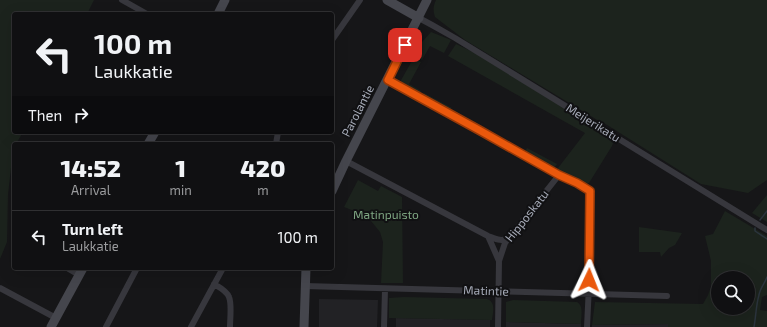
<!DOCTYPE html>
<html lang="en">
<head>
<meta charset="utf-8">
<style>
	body { margin:0; font-family:"Exo 2",sans-serif; background:#19191b; color:#f1f3f6; height:100vh; display:flex; flex-direction:column; font-size:15px; white-space:nowrap }
	* { box-sizing:border-box; margin:0 }
	p { font-size:13px; color:#9c9d9f }
	.icon { flex:none; width:22px; height:22px; fill:none; stroke:currentColor; stroke-width:2; stroke-linecap:round; stroke-linejoin:round }
	.map { position:relative; flex:1; overflow:hidden }
	.sheet { position:absolute; left:12px; top:142px; width:322px; height:128px; display:flex; flex-direction:column; background:#101012; border-radius:4px; box-shadow:0 4px 16px #0002,0 0 0 1px #303032 }
	.sheet>* { flex:none }
	.guide { position:absolute; left:12px; top:12px; width:322px; height:122px; border-radius:4px; box-shadow:0 4px 16px #0002,0 0 0 1px #303032; background:#101012; color:#f1f3f6; overflow:hidden }
	.controls { position:absolute; left:711px; top:271px; display:grid; gap:8px }
	.controls a { display:grid; place-items:center; width:44px; height:44px; border-radius:50%; background:#101012; box-shadow:0 4px 16px #0002,0 0 0 1px #303032; font-size:20px }
	.pin { position:absolute; display:grid; place-items:center; width:34px; height:34px; color:#fff; margin:-17px; border-radius:8px; box-shadow:0 2px 6px #0006 }
	.me { position:absolute; width:44px; margin:-22px; rotate:2deg; stroke-linejoin:round; filter:drop-shadow(0 0 3px #0008) }
	.turn { display:flex; align-items:center; gap:14px; height:84px; padding:0 16px; font-size:18px }
	.turn .icon { width:52px; height:52px; stroke-width:2.5 }
	.turn b { display:block; font-size:28px; line-height:34px }
	.then { display:flex; align-items:center; height:38px; padding:0 16px; background:#0003; gap:8px; font-size:15px }
	.eta { display:flex; justify-content:space-evenly; align-items:center; height:68px; text-align:center }
	.eta b { font-size:24px; font-weight:800; line-height:28px }
	ul { padding:0; list-style:none }
	li { display:flex; align-items:center; gap:12px; height:52px; padding:0 16px; border-top:1px solid #303032 }
	li div { flex:1 }
	li b { display:block; font-size:15px }
	li em { font-style:normal }
	.map>svg:first-child { display:block }
</style>
</head>
<body>
<div class="map">
<svg width="767" height="327" viewBox="0 0 767 327">
	<rect width="100%" height="100%" fill="#161618"/>
	<path fill="#222225" d="M319,299L378,300L377,327H319Z
		M396,318L490,320V327H396Z
		M506,322L581,324V327H506Z
		M669,324L668,327H592V325Z"/>
	<path fill="#1c231d" fill-rule="evenodd" d="M0,0H94L87,14H14V132H23L16,144H14V148L13,150L8,195L7,242L0,259Z
		M436,0H767V180L748,193L701,184L604,123L599,121L465,40L435,17C433,11 433,6 436,0Z
		M431,32L451,40L444,53L430,46L422,60L415,56L422,42Z
		M456,44L475,53L613,139V143L612,146L589,183L585,184L561,172L558,169V168L585,133L448,56Z
		M413,59H415L421,62L409,84L421,91L420,93L418,94L401,85L400,82Z
		M424,93L452,108L448,110L423,97V95Z
		M527,148L557,164L554,168L526,152V150Z
		M358,180L378,191L381,186L402,197L403,283H381L383,242L380,232L367,216L344,207Z
		M767,195V222L752,213Z
		M725,211L767,236V295L762,297L760,310L767,311V327H668V324L592,325L595,302L703,304L708,295L711,287V261L705,236L713,234ZM718,278H748V308H718Z
		M639,227L682,233L675,245L669,248L661,257L660,252H639Z
		M404,297L487,299C496,302 493,312 492,320L389,318V298Z
		M513,300L577,302C584,306 581,316 581,324L506,322V302Z"/>
	<g fill="none" stroke-linecap="round" stroke-linejoin="round">
		<path stroke="#2b343d" stroke-width="1.5" d="M760,220L767,211
			M755,228V231L767,239
			M754,327C756,316 756,305 759,295C760,288 765,283 767,277"/>
		<path stroke="#37373d" stroke-width="6" d="M122,0L147,14
			M419,18L432,25L455,38L767,230
			M332,40L360,0
			M388,80L559,175L577,183L591,191L590,265L587,327
			M276,144L278,132
			M346,161L488,236C496,239 501,242 509,238
			M488,236L499,261L498,327
			M499,261L505,243L559,175
			M67,268L79,275
			M214,284C219,287 227,291 229,297C232,304 230,319 230,327
			M305,286L667,296
			M0,288L56,318
			M106,327L137,268
			M191,327L223,268
			M384,327L385,289"/>
		<path stroke="#45464d" stroke-width="9" d="M387,0L419,18
			M218,14L225,0
			M148,144L155,132
			M332,191L346,161L427,0
			M51,327L83,268
			M304,327L306,268"/>
	</g>
	<g fill="none" stroke-linecap="round" stroke-linejoin="round">
		<g stroke="#983908" stroke-width="10">
			<path id="route" d="M405,45L388,80L479,130L559,175L577,183L590,191L589,280"/>
		</g>
		<use href="#route" stroke="#ea580c" stroke-width="7"/>
	</g>
	<g text-anchor="middle" stroke-width="4" stroke-linejoin="round" paint-order="stroke">
		<g font-size="12" fill="#a7acb9" stroke="#111113">
			<text transform="translate(358 111) rotate(-63)" y="4">Parolantie</text>
			<text transform="translate(593 123) rotate(32)" y="4">Meijerikatu</text>
			<text transform="translate(527 216) rotate(-52)" y="4">Hipposkatu</text>
			<text transform="translate(486 291) rotate(2)" y="4">Matintie</text>
		</g>
		<g font-size="12" fill="#7ea582" stroke="#111113">
			<text x="386" y="219">Matinpuisto</text>
		</g>
	</g>
</svg>
<div class="controls">
<a><svg class="icon" aria-label="search" viewBox="0 0 24 24"><circle cx="10" cy="10" r="6"/><path d="M15 15l6 6"/></svg></a>
</div>
<div class="pin" style="left:405px;top:45px;background:#d93025"><svg class="icon" aria-label="arrive" viewBox="0 0 24 24"><path d="M6 21V4h12l-3 4 3 4H6"/></svg></div>
<svg class="me" style="left:589px;top:280px" viewBox="-20 -20 40 40"><path d="M0-17L14 15 0 8-14 15z" fill="#ea580c" stroke="#fff" stroke-width="4"/></svg>
<div class="guide">
<div class="turn"><svg class="icon" aria-label="left" viewBox="0 0 24 24"><path d="M17 20v-9H6M10 6l-5 5 5 5"/></svg><div><b>100 m</b>Laukkatie</div></div>
<div class="then">Then<svg class="icon" aria-label="right" viewBox="0 0 24 24"><path d="M7 20v-9h11M14 6l5 5-5 5"/></svg></div>
</div>
<section class="sheet">
<div class="eta">
<div><b>14:52</b><p>Arrival</p></div>
<div><b>1</b><p>min</p></div>
<div><b>420</b><p>m</p></div>
</div>
<ul>
<li><svg class="icon" aria-label="left" viewBox="0 0 24 24"><path d="M17 20v-9H6M10 6l-5 5 5 5"/></svg><div><b>Turn left</b><p>Laukkatie</p></div><em>100 m</em></li>
</ul>
</section>
</div>
</body>
</html>
